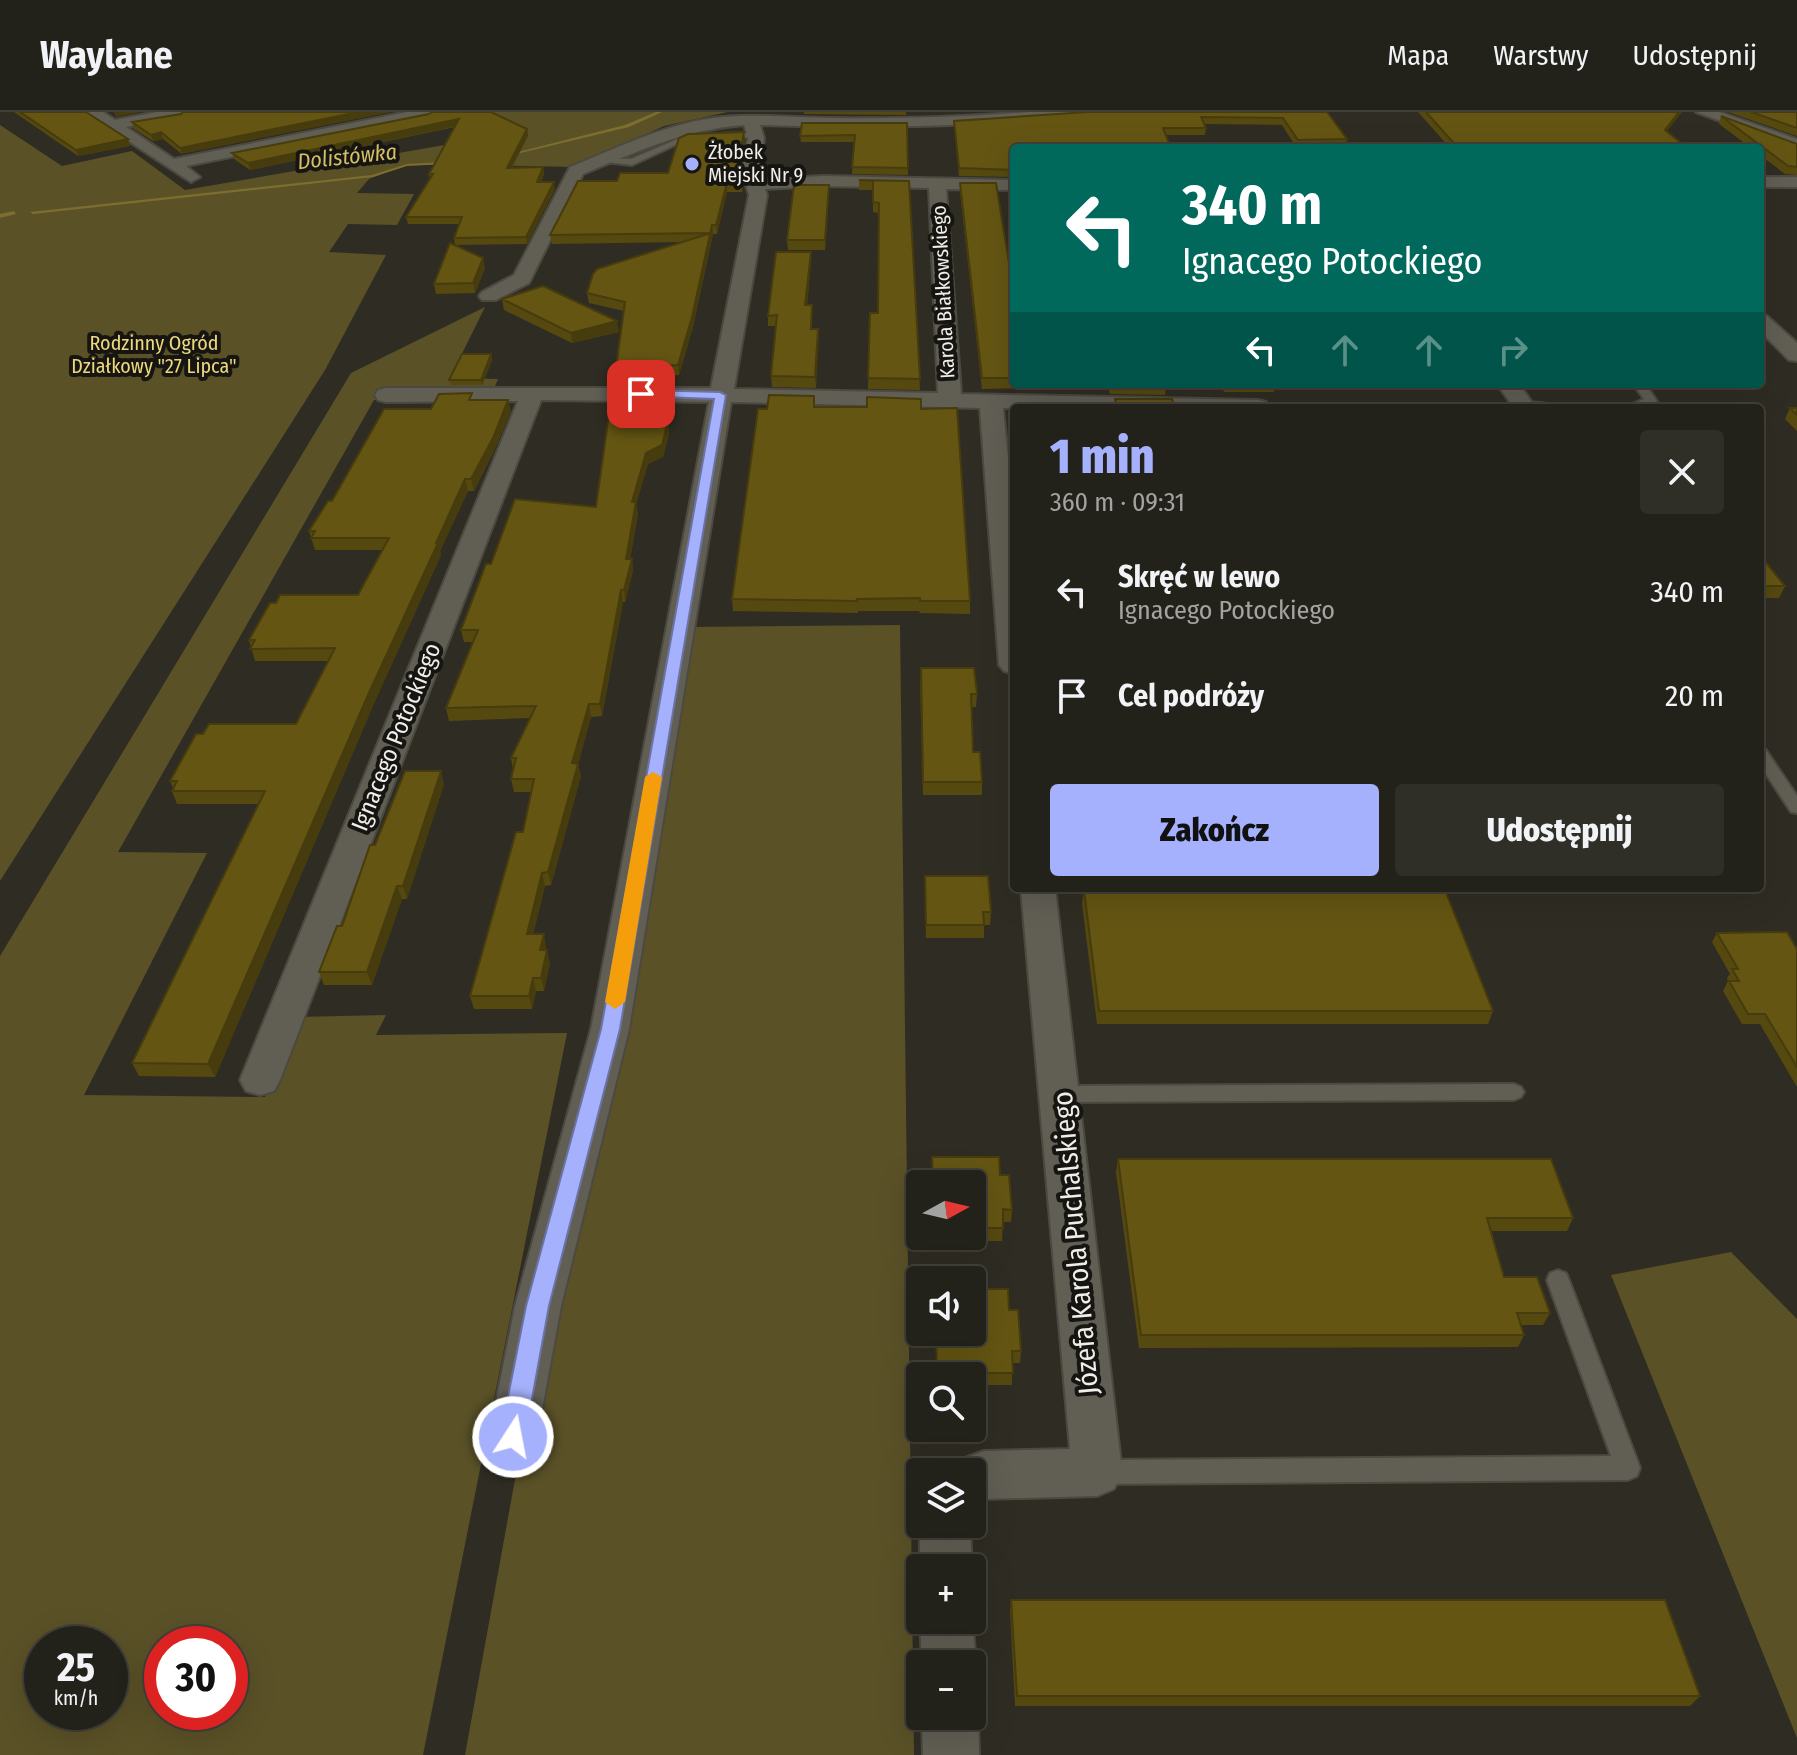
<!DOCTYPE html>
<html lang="pl">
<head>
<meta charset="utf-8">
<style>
	body { margin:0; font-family:"Fira Sans Condensed",sans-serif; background:#2f2f27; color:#f1f3f6; height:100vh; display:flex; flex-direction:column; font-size:30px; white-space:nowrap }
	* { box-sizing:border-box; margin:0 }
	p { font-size:26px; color:#a3a4a2 }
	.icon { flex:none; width:44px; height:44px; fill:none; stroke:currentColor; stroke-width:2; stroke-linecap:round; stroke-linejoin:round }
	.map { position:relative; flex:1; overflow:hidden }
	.drawer { position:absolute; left:1010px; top:292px; width:754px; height:488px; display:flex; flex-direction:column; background:#23221a; border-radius:8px; box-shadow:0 8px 32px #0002,0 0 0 2px #403f39 }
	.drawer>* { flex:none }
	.guide { position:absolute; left:1010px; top:32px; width:754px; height:244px; border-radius:8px; box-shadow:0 8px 32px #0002,0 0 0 2px #403f39; background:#00695c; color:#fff; overflow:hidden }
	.needle { width:52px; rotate:82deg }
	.fabs { position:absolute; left:906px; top:1058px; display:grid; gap:16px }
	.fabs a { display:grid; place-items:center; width:80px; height:80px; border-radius:8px; background:#23221a; box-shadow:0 8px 32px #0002,0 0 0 2px #403f39; font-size:40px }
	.speed { position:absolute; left:24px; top:1514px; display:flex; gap:16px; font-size:40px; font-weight:700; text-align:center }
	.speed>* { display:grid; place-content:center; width:104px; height:104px; border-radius:50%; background:#23221a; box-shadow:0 8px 32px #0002,0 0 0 2px #403f39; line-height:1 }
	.speed small { font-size:20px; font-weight:400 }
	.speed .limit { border:12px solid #d22; background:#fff; color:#111 }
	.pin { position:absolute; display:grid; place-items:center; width:68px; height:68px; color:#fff; margin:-34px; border-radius:16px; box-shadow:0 4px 12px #0006 }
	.me { position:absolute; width:88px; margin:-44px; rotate:11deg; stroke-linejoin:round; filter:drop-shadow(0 0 6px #0008) }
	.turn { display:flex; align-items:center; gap:28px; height:168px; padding:0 40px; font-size:36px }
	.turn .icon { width:104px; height:104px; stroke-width:2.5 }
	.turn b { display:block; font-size:56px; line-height:68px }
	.lanes { display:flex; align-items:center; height:76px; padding:0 40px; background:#0003; justify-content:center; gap:40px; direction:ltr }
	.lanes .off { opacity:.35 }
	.round { display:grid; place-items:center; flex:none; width:84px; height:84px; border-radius:8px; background:#2f2f27 }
	.head { display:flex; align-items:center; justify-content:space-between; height:136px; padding:0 40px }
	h1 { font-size:48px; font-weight:800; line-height:60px; color:#a5b1fc }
	.button { display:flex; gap:16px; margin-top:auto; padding:16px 40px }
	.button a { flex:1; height:92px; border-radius:8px; background:#a5b1fc; color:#111; font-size:32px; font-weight:800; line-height:92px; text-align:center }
	.button a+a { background:#2f2f27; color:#f1f3f6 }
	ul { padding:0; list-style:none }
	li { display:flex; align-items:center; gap:24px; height:104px; padding:0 40px }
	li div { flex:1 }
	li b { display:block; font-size:30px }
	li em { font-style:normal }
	header { display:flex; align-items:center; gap:48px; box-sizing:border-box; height:112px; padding:0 40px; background:#23221a; border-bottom:2px solid #403f39 }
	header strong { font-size:38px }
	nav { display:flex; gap:44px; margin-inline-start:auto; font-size:28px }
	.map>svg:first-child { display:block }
</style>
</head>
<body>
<header>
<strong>Waylane</strong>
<nav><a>Mapa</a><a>Warstwy</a><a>Udostępnij</a></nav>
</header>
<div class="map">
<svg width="1797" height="1643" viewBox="0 0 1797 1643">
	<rect width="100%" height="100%" fill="#2f2d23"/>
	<path fill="#5a5127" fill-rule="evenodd" d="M482,0H728L664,14L575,55L408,52L369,67L357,81L414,82L397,113L348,112L329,140L386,143L325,258L0,769V13L62,54L132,39L185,78L462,30Z
		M485,195L450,266L498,267L489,288H374L118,740L207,741L84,983L265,985L297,905L386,903L376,923L567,921L423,1643H0V844L351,261ZM42,1532H110V1600H42ZM162,1532H230V1600H162Z
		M900,513L914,1643H465L535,1257L690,515Z
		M1731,1140L1797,1207V1626L1611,1163Z"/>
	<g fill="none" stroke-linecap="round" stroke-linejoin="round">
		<path fill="#7c6e2f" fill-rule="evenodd" d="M656,0H662L629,15L508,44L506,43L625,13Z
			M445,50L447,52L407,54L373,65L33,102L30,100L372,63L407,52Z
			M14,99L16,102L0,106V102Z"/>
		<g stroke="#4b4941" stroke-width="4">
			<path id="lane" d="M756,21L759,25L688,27L632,53L596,49L600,46L631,47L687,23Z
				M1633,272H1645L1657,289C1647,297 1635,296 1623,296L1644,287Z
				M1522,289L1557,293L1563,296L1518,294L1516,292Z
				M1760,636L1766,638L1797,684V701L1791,700L1760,653Z
				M1514,972L1521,975L1524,980L1521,985L1514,988L1061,990L1054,987L1051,982L1054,977L1061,974Z
				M1558,1158L1566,1161L1569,1168L1640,1356L1637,1364L1628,1368L1100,1372L1091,1368L1088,1360L1091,1352L1100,1348L1611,1344L1547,1168L1550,1161Z"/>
		</g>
		<g stroke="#4b4941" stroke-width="4">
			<path id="street" d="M84,0H103L115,8L157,0H190L182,5L126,15L174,47L407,0H438L430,5L186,54L200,65L191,70Z
				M1029,0H1093L1085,5C976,14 869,17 760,13L764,26L760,61L761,67L823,64L1014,68V78L946,77L961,282L1258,288L1266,290L1269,295L1003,296L1014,406V562L1004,559L999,553L980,296L731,290L629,917L561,1194L537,1325L530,1341L513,1348L496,1341L489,1325L515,1194L591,917L709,290L541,288L280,968L274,979L260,983L246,979L240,968L518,289L386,290L378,288L375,283L378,278L386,276H711L749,83L742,61L748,26L744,13C683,18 638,39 583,62L529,171L496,188H482L479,184L482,180L514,163L570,55C617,36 663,13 713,6C754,1 794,6 835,6C899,7 964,5 1029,0ZM823,74L929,76L938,281L734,277L767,83L765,77Z
				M1696,0H1719L1797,27V37Z
				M1760,65H1797V75H1760Z
				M1760,202L1767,204L1797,231V249L1789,248L1760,219Z
				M1497,272H1519L1536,296H1514Z
				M1021,776H1055L1122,1360L1114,1377L1097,1384L984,1387L972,1391V1360H950L954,1350L984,1339L1070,1337Z
				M920,1411L970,1412L972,1456H920Z
				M972,1504L976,1552L972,1562V1552H922L920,1508H972Z
				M972,1590L978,1604L979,1643H923L922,1604H972Z"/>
		</g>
		<use href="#lane" fill="#615f54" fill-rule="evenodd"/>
		<use href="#street" fill="#615f54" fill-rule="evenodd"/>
	</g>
	<path fill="#564910" d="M14,0H86L128,27L130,34L78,44Z
		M804,0H906V3L804,2Z
		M1327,0L1347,27L1346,34L1296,35L1282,13L1204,12L1206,16L1205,23H1166L1014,36V65L959,64L954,9L1086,1Z
		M1418,0H1682L1667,19L1685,34L1684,36H1450Z
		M1728,0H1797V24Z
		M181,2L182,42L163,27L153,29L134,17L132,10Z
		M429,2L527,17L528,24L512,56L543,55L544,62L541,70L555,77L527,132L455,133L454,126L459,112H408L406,105L430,67L429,62L455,15L250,58L234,47L232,41Z
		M1721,4L1797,32V63L1785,62L1760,43V36H1751L1719,12Z
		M907,11L908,63L852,62L854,30H801L800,24Z
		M745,28L740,56L743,75L742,80H727L717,122H713L693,215L679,263L662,264V273H616L615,263L624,199L589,191L587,181L682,130L552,132L550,123L617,69L668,61Z
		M859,68L909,69L920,278L868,277L870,201H878V101L873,100V78H859Z
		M960,71L1014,182V272H1027V276L982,277L960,80Z
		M829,73L825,138H788L787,128Z
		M811,140V150L807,193H812V217H818L816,276L772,275L771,264L776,214H768V204Z
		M485,156L475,181L436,182L434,172Z
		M502,187L619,220L572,231L504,198Z
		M491,242L492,248L482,273H451L449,268Z
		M1107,272H1165L1166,274L1165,283L1110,282Z
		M1221,272H1276L1274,280H1224Z
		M659,281L660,292L658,309H668L669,321L663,345L648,352L636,392L638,402L630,447H632L633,459L625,490H623L602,604L591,605L578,652L581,664L551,773L545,774L533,822L546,835V838L550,851L544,879H536L532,897H474L470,884L523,720L531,680H514L511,667L513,657L511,646L530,606L449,609L446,596L473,530H464L461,518L491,452L596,395Z
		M473,288L511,299L495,337L474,379H468L440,439L441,443L372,596L215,965L139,964L132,951L258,692H177L172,679L173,676L170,669L203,622L296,612L328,549H255L249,528L358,483L383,438H315L309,419L332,389L431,297Z
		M815,295L921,297L970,489V502L920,501L919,499H858V501L733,499L732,487Z
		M1790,296H1797V319L1785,307Z
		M1760,443L1785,474L1779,486H1760Z
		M920,569L977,582L976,595H971L973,640L982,670V683H923Z
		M444,672L407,787H402L372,873H324L319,860L342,814L375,733Z
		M925,777L991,800L990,813H984V826H926Z
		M1084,778L1493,899L1488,912H1097L1082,791Z
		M1717,821L1797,837V975L1760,912H1742L1723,879L1728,869L1727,866L1730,862L1712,830Z
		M1118,1047L1573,1106L1567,1119H1491L1504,1165L1550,1201L1543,1213H1521L1524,1223L1518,1235L1139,1236L1116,1060Z
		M1000,1063L1012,1098L1011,1110H1003L1002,1129H933V1124H972V1072Z
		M1009,1198L1021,1239L1020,1251H1012V1273H972V1264H937L936,1220H972Z
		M1011,1488L1700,1584L1690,1594H1015L1010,1499Z"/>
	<path fill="#463c0d" d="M114,0H141L116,5Z
		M359,0H392L182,42L180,36Z
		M1679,0H1682L1662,25L1665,18Z
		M459,7L461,13L250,58L248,51Z
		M527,17L528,24L508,62L507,56Z
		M161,20L163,27L153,29L151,23Z
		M744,20L745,28L739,60L738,52Z
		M128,27L130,34L78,44L76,38Z
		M543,55L544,62L538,77L537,70Z
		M554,70L555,77L527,132L526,125Z
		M727,71V80L717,122L716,113Z
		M829,73V83L825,138V128Z
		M712,113L713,122L693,215L679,263L678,253Z
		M811,140V150L806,203L805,193Z
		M483,146L485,156L475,181L473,171Z
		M617,209L619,220L572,231L571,221Z
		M818,217L819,227L816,276L815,265Z
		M491,242L492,248L482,273L481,268Z
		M659,281L660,292L656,321L655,309Z
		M508,288L511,299L495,337L474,379L471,367Z
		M668,309L669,321L663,345L648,352L636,392L638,402L628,459L626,447L632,390L646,341Z
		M465,367L468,379L440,439L441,443L372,596L215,965L208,952L368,583L436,431Z
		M632,447L633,459L625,490L624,478Z
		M621,478L623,490L602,604L600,592Z
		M589,592L591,605L575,664L572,651Z
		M578,652L581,664L551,773L548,760Z
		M441,659L444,672L407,787L403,774Z
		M542,761L545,774L530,835L527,822Z
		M397,774L402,787L372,873L367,860Z
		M544,822L546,835L543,852L540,838Z
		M547,838L550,851L544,879L541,866Z
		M533,866L536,879L532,897L529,884Z"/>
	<path fill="#645513" stroke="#463c0d" stroke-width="2" d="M20,0H86L128,27L76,38Z
		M183,0H359L180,36L161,20L151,23L132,10L181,2Z
		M432,0H491L527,17L507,56L543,55L537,70H554L526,125L454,126L462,105H406L433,62H429L459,7L248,51L232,41L429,2Z
		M1087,0H1327L1347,27L1298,28L1283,6L1201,5L1206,16H1163L1171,36H1014V58L959,56L954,9Z
		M1426,0H1679L1665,18L1685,34L1569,33L1572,36H1458Z
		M1751,0H1797V16Z
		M1721,4L1797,32V55L1788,54Z
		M802,11H907L908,56L852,55L855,23L800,24Z
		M744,20L738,52L743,67L741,72L727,71L716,113H712L692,205L678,253L661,254L660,263H615L625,190L587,181L593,162L597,157L711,121L550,123L578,69H617L620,61H668L679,26L688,22Z
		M859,68L909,69L920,267L868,266L870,201H878L879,91L873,90V69Z
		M960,71H996L1014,182V266H982Z
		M794,73H829L825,128H787Z
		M450,131L483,146L473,171L434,172Z
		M776,140H811L805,193H812L811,217H818L815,265L771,264L777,203L768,204Z
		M543,174L617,209L571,221L502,187Z
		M462,242H491L481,268H449Z
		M1110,272H1165L1166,274L1111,273Z
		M472,281L469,288H508L493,326L471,367H465L436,431H438L368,583L208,952L132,951L265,679H172L177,669H170L196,622H203L209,612H296L335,536L250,537L255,528H249L270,491H276L280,483H358L389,426H311L315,419H309L328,389H332L384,297H431L439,282Z
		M612,281H659L655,309H668L662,333L646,341L632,390H636L626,447H632L624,478H621L600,592H589L572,651L578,652L548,760L542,761L527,822H544L540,838H547L541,866H533L529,884H470L516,720H523L534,667H511L516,646H511L536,594L446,596L478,518H461L486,452H491L515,387L596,395Z
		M769,283L814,284V295H867V285L921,287V297L957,296L970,489H920V486L857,487V489L732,487L758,297H767Z
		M1115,287H1172L1175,296H1117Z
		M1790,296H1797V303Z
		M1760,443L1785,474H1760Z
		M921,556H974L977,582H971L973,640H980L982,670H923Z
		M405,659H441L403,774H397L367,860H319L337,814H342L370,733H375Z
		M925,764H988L991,800H983L984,813H926Z
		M1084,778H1445L1493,899H1099Z
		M1787,820L1797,837V955L1765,902H1748L1729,869H1739L1732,857H1738L1717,821Z
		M932,1045H999L1000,1063H1009L1012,1098L1003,1097V1116H972V1072H933Z
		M1118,1047H1551L1573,1106H1487L1504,1165H1537L1550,1201H1517L1524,1223H1141Z
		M972,1177H1008L1009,1198H1018L1021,1239H1012L1013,1261H937L936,1220H972Z
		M1011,1488H1665L1700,1584H1017Z"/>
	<path fill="#a5b1fc" stroke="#6b73a4" stroke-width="2" d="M641,278L720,280L726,283L620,917L549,1194L525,1325L521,1333L513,1336L504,1333L500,1325L526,1194L601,917L714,287L637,284L635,282Z"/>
	<path fill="#f59e0b" d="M653,660L662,665L625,890L615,897L605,890L645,665Z"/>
	<circle fill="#a5b1fc" stroke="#161511" stroke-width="3" cx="692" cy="52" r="8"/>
	<g text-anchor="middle" stroke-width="8" stroke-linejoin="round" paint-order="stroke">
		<g font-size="20" fill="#f0eee8" stroke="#161511" text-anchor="start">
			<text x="708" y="47">Żłobek<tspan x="708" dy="23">Miejski Nr 9</tspan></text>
		</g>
		<g font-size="20" fill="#f0eee8" stroke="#161511">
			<text transform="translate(943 180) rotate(-93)" y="7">Karola Białkowskiego</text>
		</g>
		<g font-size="20" fill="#edd87c" stroke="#161511">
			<text x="154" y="238">Rodzinny Ogród<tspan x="154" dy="23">Działkowy "27 Lipca"</tspan></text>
		</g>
		<g font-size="22" font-style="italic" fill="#d5c065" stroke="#161511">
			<text transform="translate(347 44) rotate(-6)" y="8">Dolistówka</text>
		</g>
		<g font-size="24" fill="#f0eee8" stroke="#161511">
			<text transform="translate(396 625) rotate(-68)" y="8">Ignacego Potockiego</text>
		</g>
		<g font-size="28" fill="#f0eee8" stroke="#161511">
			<text transform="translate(1075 1131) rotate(-95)" y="10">Józefa Karola Puchalskiego</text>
		</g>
	</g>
</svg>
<div class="fabs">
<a><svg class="needle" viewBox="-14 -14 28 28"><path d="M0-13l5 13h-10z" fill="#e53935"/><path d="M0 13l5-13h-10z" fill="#a3a4a2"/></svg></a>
<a><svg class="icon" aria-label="sound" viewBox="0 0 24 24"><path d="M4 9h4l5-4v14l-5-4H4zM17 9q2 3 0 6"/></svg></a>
<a><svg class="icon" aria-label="search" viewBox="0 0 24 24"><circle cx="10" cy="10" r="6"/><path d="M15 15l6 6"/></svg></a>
<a><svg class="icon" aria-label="layers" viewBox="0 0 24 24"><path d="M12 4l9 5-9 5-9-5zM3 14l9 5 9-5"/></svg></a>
<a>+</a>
<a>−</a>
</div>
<div class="speed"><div>25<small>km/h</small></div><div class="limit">30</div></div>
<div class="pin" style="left:641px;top:282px;background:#d93025"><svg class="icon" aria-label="arrive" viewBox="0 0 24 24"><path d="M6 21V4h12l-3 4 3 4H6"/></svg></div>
<svg class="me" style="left:513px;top:1325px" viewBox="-20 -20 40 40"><circle r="17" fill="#a5b1fc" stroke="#fff" stroke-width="3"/><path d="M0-11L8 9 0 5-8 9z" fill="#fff"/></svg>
<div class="guide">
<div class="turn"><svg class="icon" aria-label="left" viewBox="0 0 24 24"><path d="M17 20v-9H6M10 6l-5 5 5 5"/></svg><div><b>340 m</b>Ignacego Potockiego</div></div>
<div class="lanes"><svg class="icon" aria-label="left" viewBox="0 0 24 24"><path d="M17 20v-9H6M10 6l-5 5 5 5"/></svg><svg class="icon off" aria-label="ahead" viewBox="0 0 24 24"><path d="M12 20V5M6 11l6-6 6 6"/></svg><svg class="icon off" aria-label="ahead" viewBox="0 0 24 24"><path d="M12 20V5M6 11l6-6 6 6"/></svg><svg class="icon off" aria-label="right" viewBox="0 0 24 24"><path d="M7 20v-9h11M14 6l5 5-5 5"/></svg></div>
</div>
<section class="drawer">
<div class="head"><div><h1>1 min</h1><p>360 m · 09:31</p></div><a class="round"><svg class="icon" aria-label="close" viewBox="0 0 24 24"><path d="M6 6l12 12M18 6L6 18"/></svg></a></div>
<ul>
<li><svg class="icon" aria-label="left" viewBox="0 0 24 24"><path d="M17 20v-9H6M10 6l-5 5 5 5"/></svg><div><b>Skręć w lewo</b><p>Ignacego Potockiego</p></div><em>340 m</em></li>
<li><svg class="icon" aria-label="arrive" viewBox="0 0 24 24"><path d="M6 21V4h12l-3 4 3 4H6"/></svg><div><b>Cel podróży</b></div><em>20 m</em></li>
</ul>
<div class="button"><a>Zakończ</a><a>Udostępnij</a></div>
</section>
</div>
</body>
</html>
